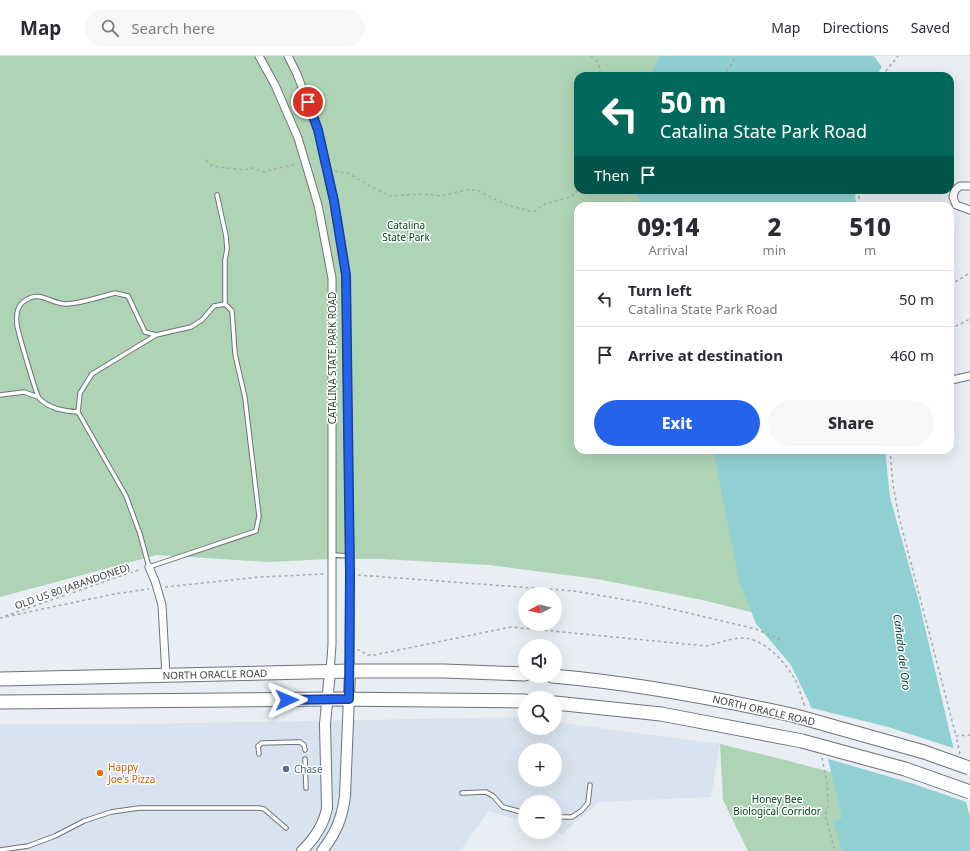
<!DOCTYPE html>
<html lang="en">
<head>
<meta charset="utf-8">
<style>
	body { margin:0; font-family:"Noto Sans",sans-serif; background:#f7f7f7; color:#2b2b33; height:100vh; display:flex; flex-direction:column; font-size:15px; white-space:nowrap }
	* { box-sizing:border-box; margin:0 }
	p { font-size:13px; color:#7c7c81 }
	.icon { flex:none; width:22px; height:22px; fill:none; stroke:currentColor; stroke-width:2; stroke-linecap:round; stroke-linejoin:round }
	.map { position:relative; flex:1; overflow:hidden }
	.side { position:absolute; left:574px; top:146px; width:380px; height:252px; display:flex; flex-direction:column; background:#fff; border-radius:12px; box-shadow:0 4px 16px #0002 }
	.side>* { flex:none }
	.banner { position:absolute; left:574px; top:16px; width:380px; height:122px; border-radius:12px; box-shadow:0 4px 16px #0002; background:#00695c; color:#fff; overflow:hidden }
	.needle { width:26px; rotate:263deg }
	.buttons { position:absolute; left:518px; top:531px; display:grid; gap:8px }
	.buttons a { display:grid; place-items:center; width:44px; height:44px; border-radius:50%; background:#fff; box-shadow:0 4px 16px #0002; font-size:20px }
	.pin { position:absolute; display:grid; place-items:center; width:34px; height:34px; color:#fff; margin:-17px; border:2px solid #fff; border-radius:50%; box-shadow:0 1px 4px #0007 }
	.me { position:absolute; width:44px; margin:-22px; rotate:89deg; stroke-linejoin:round; filter:drop-shadow(0 0 3px #0008) }
	.turn { display:flex; align-items:center; gap:14px; height:84px; padding:0 20px; font-size:18px }
	.turn .icon { width:52px; height:52px; stroke-width:2.5 }
	.turn b { display:block; font-size:28px; line-height:34px }
	.then { display:flex; align-items:center; height:38px; padding:0 20px; background:#0003; gap:8px; font-size:15px }
	.eta { display:flex; justify-content:space-evenly; align-items:center; height:68px; text-align:center }
	.eta b { font-size:24px; font-weight:800; line-height:28px }
	.action { display:flex; gap:8px; margin-top:auto; padding:8px 20px }
	.action a { flex:1; height:46px; border-radius:24px; background:#2563eb; color:#fff; font-size:16px; font-weight:800; line-height:46px; text-align:center }
	.action a+a { background:#f7f7f7; color:#2b2b33 }
	ul { padding:0; list-style:none }
	li { display:flex; align-items:center; gap:12px; height:56px; padding:0 20px; border-top:1px solid #e1e1e2 }
	li div { flex:1 }
	li b { display:block; font-size:15px }
	li em { font-style:normal }
	header { display:flex; align-items:center; gap:24px; box-sizing:border-box; height:56px; padding:0 20px; background:#fff; border-bottom:1px solid #e1e1e2 }
	header strong { font-size:19px }
	nav { display:flex; gap:22px; margin-inline-start:auto; font-size:14px }
	.search { width:280px; height:36px; background:#f7f7f7; display:flex; align-items:center; gap:10px; box-sizing:border-box; padding:0 14px; border-radius:22px; color:#7c7c81; font-size:15px }
	.map>svg:first-child { display:block }
</style>
</head>
<body>
<header>
<strong>Map</strong>
<div class="search"><svg class="icon" aria-label="search" viewBox="0 0 24 24"><circle cx="10" cy="10" r="6"/><path d="M15 15l6 6"/></svg>Search here</div>
<nav><a>Map</a><a>Directions</a><a>Saved</a></nav>
</header>
<div class="map">
<svg width="970" height="795" viewBox="0 0 970 795">
	<rect width="100%" height="100%" fill="#e9eef4"/>
	<path fill="#d9e3ef" fill-rule="evenodd" d="M522,661H525V672H555V666L720,688L711,741L599,746L562,778L555,776V746H525V766L489,755L460,795H0V668H140ZM525,694H555V724H525Z"/>
	<path fill="#afd4b5" d="M0,0H839L842,20H578V134H855L856,150H578V394H884L755,557L702,544L597,523L489,509L382,503H328L270,506L157,499L0,541Z
		M720,688L789,705L936,744L970,760V795H748L723,744Z"/>
	<path fill="#90d0d3" d="M660,0H874L882,11L876,20H649Z
		M636,134H854L856,150H642Z
		M713,394H885L890,441L918,542L970,762V795H842L833,765L842,762L828,703L809,646L791,609L756,568L739,524Z"/>
	<path fill="#e9eef4" d="M808,651L888,671L956,693L969,747L911,727L825,702Z"/>
	<g fill="none" stroke-linecap="round" stroke-linejoin="round">
		<g stroke="#6e7278" stroke-width="5.5">
			<path id="lane" d="M217,139L226,180L227,193L225,204V248
				M115,237L128,240L145,276L156,279L191,271L202,264L214,250L225,248L232,255L235,298L245,342L259,460L256,475L149,511L140,478L126,440L78,356C64,355 49,353 39,342C36,338 18,276 17,269C16,261 17,251 23,246C40,232 51,249 67,248C83,247 99,241 115,237Z
				M0,339L24,336L38,341
				M78,356L80,337L92,318L156,279
				M332,499L350,500
				M259,698L258,690L262,687L300,686L304,689L305,694
				M305,703L306,732
				M462,737L486,736L493,740L503,751L525,757
				M561,761H572L581,755L588,747L590,729
				M0,794L28,790L55,780L84,765L111,756L139,752H259L264,753L286,772"/>
		</g>
		<g stroke="#6e7278" stroke-width="9">
			<path id="street" d="M259,0L275,29L298,82L318,149L332,222V589L330,616
				M288,0L297,18L318,74L334,145L346,219L350,518V615
				M970,130H960L955,134L953,141L956,149L970,154
				M952,324L970,320
				M149,511L155,525L162,549L166,620"/>
		</g>
		<g stroke="#6e7278" stroke-width="12">
			<path id="secondary" d="M302,795C314,783 324,769 327,752L325,668L330,616
				M322,795C336,777 342,763 345,740L350,615"/>
		</g>
		<g stroke="#6e7278" stroke-width="15">
			<g id="highway">
				<path d="M552,620C634,627 715,642 796,660"/>
				<path id="s1" d="M0,623L350,615H444L525,618"/>
				<path d="M0,646L330,643L525,645"/>
				<path d="M555,647L661,658L802,685"/>
			</g>
		</g>
		<path stroke="#a6aaaf" stroke-width="1.5" stroke-dasharray="3 3" stroke-linecap="butt" d="M591,0L598,6L601,20
			M723,20L733,6L735,0
			M882,20L898,0
			M206,104L212,110L244,114L253,112L264,116L273,113L298,108
			M335,115L348,117L368,129L390,140L423,138L442,140L465,134H477L507,149L533,156L545,148L571,141L578,134
			M858,134L860,150
			M950,229L970,217
			M950,273L970,263
			M890,394L893,429L899,461L956,680
			M358,519L574,535L650,548L756,573L783,585
			M165,531L260,521L324,518
			M5,560L141,513
			M0,562L114,538L149,533
			M357,594H360L367,599H374L511,571L706,590C718,588 730,582 742,582C765,582 787,608 797,627C800,635 802,643 805,651
			M960,698L956,680L970,679
			M822,702L827,727L828,750L825,759L835,795"/>
		<use href="#lane" stroke="#fff" stroke-width="3.5"/>
		<use href="#street" stroke="#fff" stroke-width="7"/>
		<use href="#secondary" stroke="#fff" stroke-width="10"/>
		<use href="#highway" stroke="#fff" stroke-width="13"/>
		<g stroke="#6e7278" stroke-width="15" stroke-linecap="butt">
			<path id="highway-bridge" d="M796,660L924,696L969,712
				M802,685L905,713L970,736"/>
		</g>
		<use href="#highway-bridge" stroke="#fff" stroke-width="13"/>
	</g>
	<g fill="none" stroke-linecap="round" stroke-linejoin="round">
		<g stroke="#184099" stroke-width="10">
			<path id="route" d="M287,644L349,643L350,518L346,219L334,145L318,74L308,46"/>
		</g>
		<use href="#route" stroke="#2563eb" stroke-width="7"/>
	</g>
	<circle fill="#5c6f8a" stroke="#fff" stroke-width="1.5" cx="286" cy="713" r="4"/>
	<circle fill="#e8710a" stroke="#fff" stroke-width="1.5" cx="100" cy="717" r="4"/>
	<g text-anchor="middle" stroke-width="3" stroke-linejoin="round" paint-order="stroke">
		<g font-size="10" fill="#004318" stroke="#fff">
			<text x="406" y="173">Catalina<tspan x="406" dy="12">State Park</tspan></text>
			<text x="777" y="747">Honey Bee<tspan x="777" dy="12">Biological Corridor</tspan></text>
		</g>
		<g font-size="10" fill="#3a3c3e" stroke="#fff">
			<text transform="translate(332 302) rotate(-90)" y="4">CATALINA STATE PARK ROAD</text>
			<text transform="translate(72 530) rotate(-19)" y="4">OLD US 80 (ABANDONED)</text>
			<text dy="4" stroke="none"><textPath href="#s1" startOffset="215">NORTH ORACLE ROAD</textPath></text>
			<text transform="translate(764 654) rotate(13)" y="4">NORTH ORACLE ROAD</text>
		</g>
		<g font-size="10" fill="#c56008" stroke="#fff" text-anchor="start">
			<text x="108" y="715">Happy<tspan x="108" dy="12">Joe's Pizza</tspan></text>
		</g>
		<g font-size="10" fill="#4e5e75" stroke="#fff" text-anchor="start">
			<text x="294" y="717">Chase</text>
		</g>
		<g font-size="11" font-style="italic" fill="#004042" stroke="#fff">
			<text transform="translate(902 596) rotate(83)" y="4">Cañada del Oro</text>
		</g>
	</g>
</svg>
<div class="buttons">
<a><svg class="needle" viewBox="-14 -14 28 28"><path d="M0-13l5 13h-10z" fill="#e53935"/><path d="M0 13l5-13h-10z" fill="#7c7c81"/></svg></a>
<a><svg class="icon" aria-label="sound" viewBox="0 0 24 24"><path d="M4 9h4l5-4v14l-5-4H4zM17 9q2 3 0 6"/></svg></a>
<a><svg class="icon" aria-label="search" viewBox="0 0 24 24"><circle cx="10" cy="10" r="6"/><path d="M15 15l6 6"/></svg></a>
<a>+</a>
<a>−</a>
</div>
<div class="pin" style="left:308px;top:46px;background:#d93025"><svg class="icon" aria-label="arrive" viewBox="0 0 24 24"><path d="M6 21V4h12l-3 4 3 4H6"/></svg></div>
<svg class="me" style="left:287px;top:644px" viewBox="-20 -20 40 40"><path d="M0-17L14 15 0 8-14 15z" fill="#2563eb" stroke="#fff" stroke-width="4"/></svg>
<div class="banner">
<div class="turn"><svg class="icon" aria-label="left" viewBox="0 0 24 24"><path d="M17 20v-9H6M10 6l-5 5 5 5"/></svg><div><b>50 m</b>Catalina State Park Road</div></div>
<div class="then">Then<svg class="icon" aria-label="arrive" viewBox="0 0 24 24"><path d="M6 21V4h12l-3 4 3 4H6"/></svg></div>
</div>
<section class="side">
<div class="eta">
<div><b>09:14</b><p>Arrival</p></div>
<div><b>2</b><p>min</p></div>
<div><b>510</b><p>m</p></div>
</div>
<ul>
<li><svg class="icon" aria-label="left" viewBox="0 0 24 24"><path d="M17 20v-9H6M10 6l-5 5 5 5"/></svg><div><b>Turn left</b><p>Catalina State Park Road</p></div><em>50 m</em></li>
<li><svg class="icon" aria-label="arrive" viewBox="0 0 24 24"><path d="M6 21V4h12l-3 4 3 4H6"/></svg><div><b>Arrive at destination</b></div><em>460 m</em></li>
</ul>
<div class="action"><a>Exit</a><a>Share</a></div>
</section>
</div>
</body>
</html>
